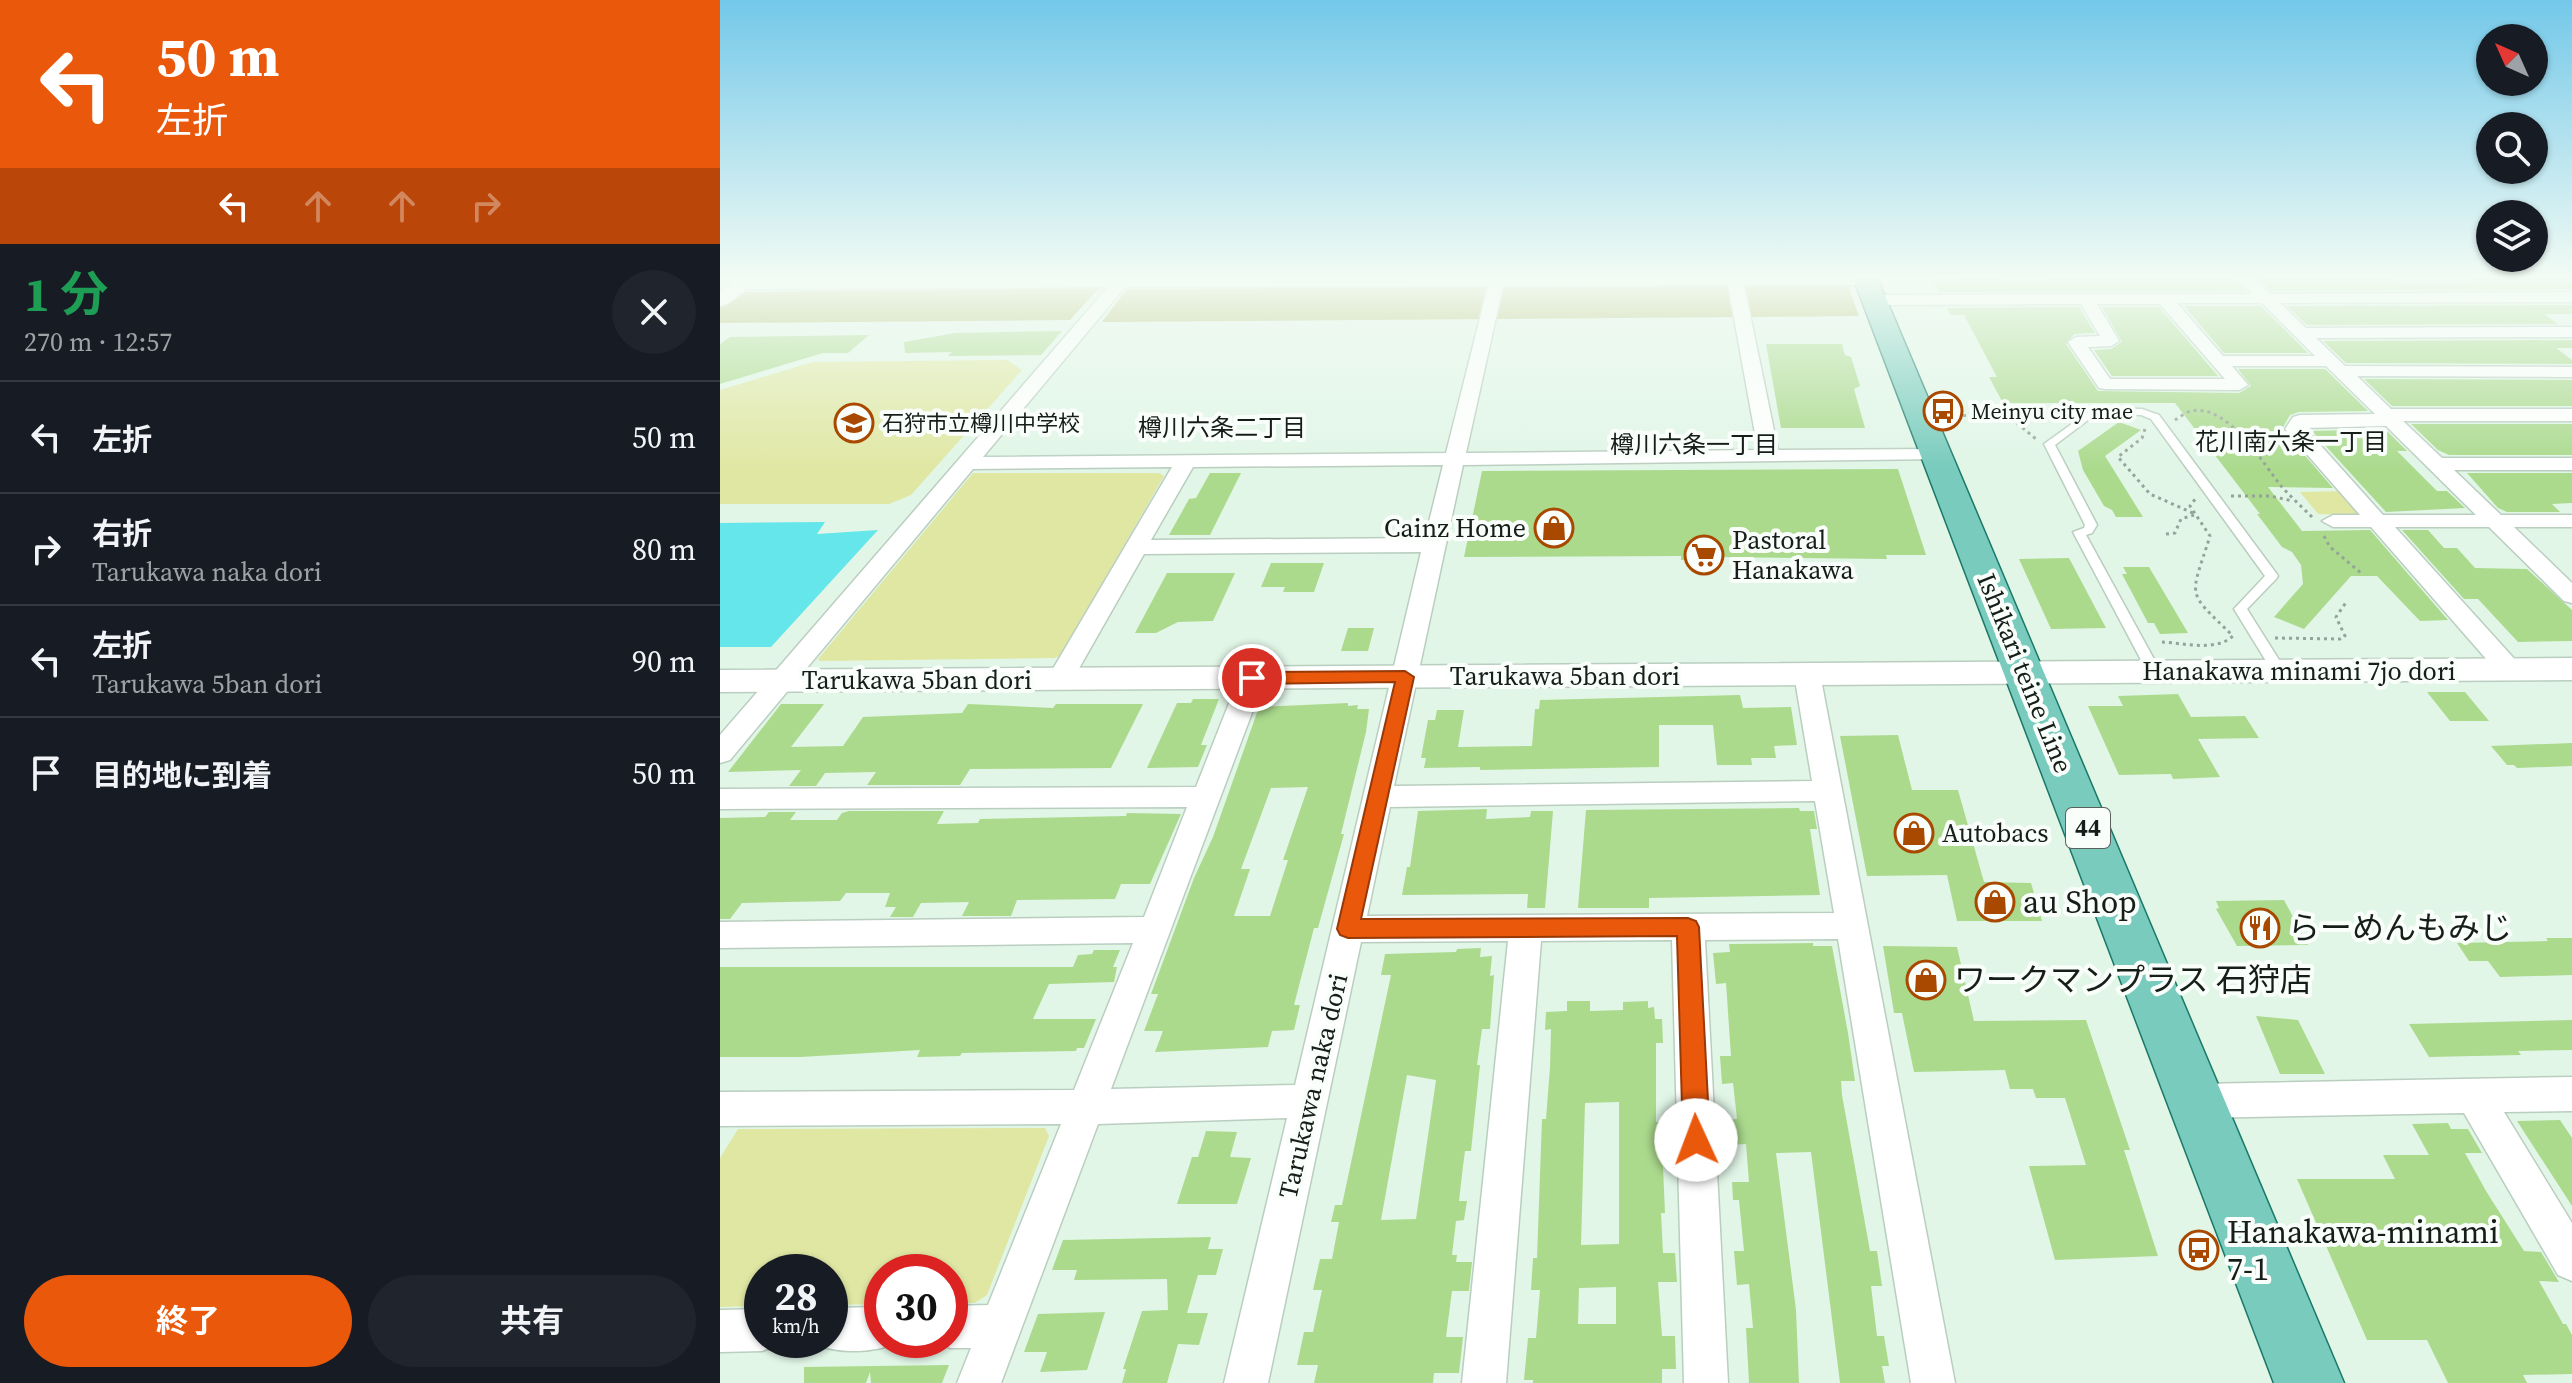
<!DOCTYPE html>
<html lang="ja">
<head>
<meta charset="utf-8">
<style>
	body { margin:0; font-family:"Source Serif 4","Noto Sans JP",serif; background:#20242c; color:#f1f3f6; height:100vh; display:flex; flex-direction:column; font-size:30px; white-space:nowrap }
	* { box-sizing:border-box; margin:0 }
	p { font-size:26px; color:#9ea1a6 }
	.icon { flex:none; width:44px; height:44px; fill:none; stroke:currentColor; stroke-width:2; stroke-linecap:round; stroke-linejoin:round }
	.map { position:relative; flex:1; overflow:hidden }
	.details { display:flex; flex-direction:column; background:#171b24; width:720px }
	.details>* { flex:none }
	.hud { background:#ea580c; color:#fff; overflow:hidden }
	.needle { width:52px; rotate:315deg }
	.buttons { position:absolute; left:1756px; top:24px; display:grid; gap:16px }
	.buttons a { display:grid; place-items:center; width:72px; height:72px; border-radius:50%; background:#171b24; box-shadow:0 2px 6px #0004; font-size:40px }
	.speed { position:absolute; left:24px; top:1254px; display:flex; gap:16px; font-size:40px; font-weight:700; text-align:center }
	.speed>* { display:grid; place-content:center; width:104px; height:104px; border-radius:50%; background:#171b24; box-shadow:0 2px 6px #0004; line-height:1 }
	.speed small { font-size:20px; font-weight:400 }
	.speed .limit { border:12px solid #d22; background:#fff; color:#111 }
	.pin { position:absolute; display:grid; place-items:center; width:68px; height:68px; color:#fff; margin:-34px; border:4px solid #fff; border-radius:50%; box-shadow:0 2px 8px #0007 }
	.me { position:absolute; width:88px; margin:-44px; rotate:358deg; stroke-linejoin:round; filter:drop-shadow(0 0 6px #0008) }
	.turn { display:flex; align-items:center; gap:28px; height:168px; padding:0 24px; font-size:36px }
	.turn .icon { width:104px; height:104px; stroke-width:2.5 }
	.turn b { display:block; font-size:56px; line-height:68px }
	.lanes { display:flex; align-items:center; height:76px; padding:0 24px; background:#0003; justify-content:center; gap:40px; direction:ltr }
	.lanes .off { opacity:.35 }
	.round { display:grid; place-items:center; flex:none; width:84px; height:84px; border-radius:42px; background:#20242c }
	.summary { display:flex; align-items:center; justify-content:space-between; height:136px; padding:0 24px }
	h1 { font-size:48px; font-weight:700; line-height:60px; color:#1e9e55 }
	.primary-button { display:flex; gap:16px; margin-top:auto; padding:16px 24px }
	.primary-button a { flex:1; height:92px; border-radius:48px; background:#ea580c; color:#fff; font-size:32px; font-weight:700; line-height:92px; text-align:center }
	.primary-button a+a { background:#20242c; color:#f1f3f6 }
	ul { padding:0; list-style:none }
	li { display:flex; align-items:center; gap:24px; height:112px; padding:0 24px; border-top:2px solid #363941 }
	li div { flex:1 }
	li b { display:block; font-size:30px }
	li em { font-style:normal }
	main { display:flex; flex:1; min-height:0 }
	.map>svg:first-child { display:block }
</style>
</head>
<body>
<main>
<section class="details">
<div class="hud">
<div class="turn"><svg class="icon" aria-label="left" viewBox="0 0 24 24"><path d="M17 20v-9H6M10 6l-5 5 5 5"/></svg><div><b>50 m</b>左折</div></div>
<div class="lanes"><svg class="icon" aria-label="left" viewBox="0 0 24 24"><path d="M17 20v-9H6M10 6l-5 5 5 5"/></svg><svg class="icon off" aria-label="ahead" viewBox="0 0 24 24"><path d="M12 20V5M6 11l6-6 6 6"/></svg><svg class="icon off" aria-label="ahead" viewBox="0 0 24 24"><path d="M12 20V5M6 11l6-6 6 6"/></svg><svg class="icon off" aria-label="right" viewBox="0 0 24 24"><path d="M7 20v-9h11M14 6l5 5-5 5"/></svg></div>
</div>
<div class="summary"><div><h1>1 分</h1><p>270 m · 12:57</p></div><a class="round"><svg class="icon" aria-label="close" viewBox="0 0 24 24"><path d="M6 6l12 12M18 6L6 18"/></svg></a></div>
<ul>
<li><svg class="icon" aria-label="left" viewBox="0 0 24 24"><path d="M17 20v-9H6M10 6l-5 5 5 5"/></svg><div><b>左折</b></div><em>50 m</em></li>
<li><svg class="icon" aria-label="right" viewBox="0 0 24 24"><path d="M7 20v-9h11M14 6l5 5-5 5"/></svg><div><b>右折</b><p>Tarukawa naka dori</p></div><em>80 m</em></li>
<li><svg class="icon" aria-label="left" viewBox="0 0 24 24"><path d="M17 20v-9H6M10 6l-5 5 5 5"/></svg><div><b>左折</b><p>Tarukawa 5ban dori</p></div><em>90 m</em></li>
<li><svg class="icon" aria-label="arrive" viewBox="0 0 24 24"><path d="M6 21V4h12l-3 4 3 4H6"/></svg><div><b>目的地に到着</b></div><em>50 m</em></li>
</ul>
<div class="primary-button"><a>終了</a><a>共有</a></div>
</section>
<div class="map">
<svg width="1852" height="1383" viewBox="0 0 1852 1383">
	<rect width="100%" height="100%" fill="#e1f6e7"/>
	<path fill="#e0e7a3" d="M287,360L302,370L191,495L169,504H0V390L93,362Z
		M253,473H439L444,476L341,655L335,658L100,661L98,659Z
		M1624,491L1640,511L1638,515L1598,514L1580,492Z
		M325,1128L329,1136L267,1295L255,1303H230V1272H162V1304L110,1305V1272H42V1306L0,1307V1158L18,1129Z"/>
	<path fill="#adb35a" d="M1128,285L1139,316L382,322L407,289Z
		M379,288L350,320L0,323V308L24,292Z"/>
	<path fill="#65e6eb" d="M105,522L97,534L158,530L51,647H0V523Z"/>
	<path fill="#abda8d" fill-rule="evenodd" d="M1245,275H1281L1284,280H1329L1326,275H1512L1525,291L1219,292L1212,279H1247Z
		M1535,275H1671L1681,283H1752L1741,275H1852V289L1551,291Z
		M1852,305V314H1824L1838,324L1587,325L1567,306Z
		M1464,306H1541L1588,353H1504Z
		M1359,307L1375,333L1354,334L1346,344L1378,391L1519,393L1531,386L1518,369H1605L1648,411L1579,412L1570,415L1562,429L1613,488L1548,487L1582,531L1650,530L1728,620L1700,621L1657,576H1631L1584,629L1554,617L1583,584L1581,565L1572,552L1562,547L1537,514H1540L1455,403H1283L1269,377H1277L1244,315H1231L1227,308Z
		M1382,307H1439L1498,376H1392L1374,350L1391,349L1402,342Z
		M342,331L321,355L228,356L232,352L185,353L184,342L235,333Z
		M149,335L128,353H103L0,384V344L10,337Z
		M1852,340V348H1836L1852,360V364L1626,363L1603,341Z
		M1046,344H1122L1125,355L1131,357L1140,386L1134,389L1145,428H1061Z
		M1644,379L1852,380V406H1672Z
		M1399,422L1421,430L1385,456L1423,517H1396L1392,510L1384,506L1363,470L1358,451Z
		M1691,424H1852V455H1729L1718,450Z
		M1665,429L1687,451H1677L1717,491H1727L1745,508L1666,512L1592,431Z
		M1178,469L1206,555H1166L1167,559L997,557V560H961V556L744,557L762,471Z
		M490,473H521L490,535H449L469,499L476,498Z
		M1747,473H1852V503L1832,504L1840,512H1787L1778,508Z
		M1682,530H1708L1724,548H1737L1755,568L1807,569L1852,610V641L1798,642L1758,599H1744Z
		M1349,558L1386,628L1331,629L1299,559Z
		M551,563H604L594,592H563L565,587H541Z
		M1403,567H1429L1468,633L1440,634L1434,623H1428L1402,574H1407Z
		M447,573H515L493,621L458,622L436,633H415Z
		M628,628H654L648,651H621Z
		M1707,692H1745L1769,721H1730Z
		M1458,694L1471,717L1525,716L1539,738L1478,739L1500,777L1453,779L1451,774L1399,775L1368,706H1403L1398,696Z
		M1020,695L1023,708L1071,707L1077,745L1054,746L1056,758H1031L1032,765H997L993,725H939V767L760,770V767L704,768L706,758H701L708,720H715L717,710H744L738,747L812,746L815,709H819L820,700Z
		M473,699H499L481,745H487L478,767L427,768L457,703H471Z
		M628,703V706L638,705L637,709H649L646,732L621,834H624L598,928H594L574,1005H580L574,1030L552,1031L548,1047L435,1052L443,1031H424L438,994H431L474,878L493,837L539,707ZM588,787L563,860H568L550,916H514L530,869H521L551,788Z
		M61,704H104L71,747L123,746L143,717L242,713L248,704L333,708L336,704H423L391,768L250,769L240,785H147L156,772L105,773L96,786H69L81,770L8,772Z
		M1178,735L1192,790H1238L1264,882L1311,883L1322,921H1237L1227,875L1147,876L1120,736Z
		M1852,743V766L1797,768L1794,765H1787L1771,746Z
		M1079,808L1080,811H1094L1097,829H1090L1100,895L929,898V908H858L866,810Z
		M767,809L766,819L810,817L811,811H833L825,908H807L808,894L682,895L687,867H690L698,811Z
		M129,811H224L217,824L258,823L260,819L406,816L407,813L461,814L430,884H401L395,899L297,900L291,916H242L249,902L201,903L193,917H170L176,907H165L170,893H126L120,901L22,903L10,919H0V818L45,817L49,812H76L70,820H117L122,813Z
		M1564,900L1588,945L1517,946L1496,909L1499,908L1496,901Z
		M1826,938H1852V975L1780,977L1768,961H1749L1737,943L1828,941Z
		M1093,943V946H1112L1128,1033L1135,1081H1121L1122,1095L1150,1251H1157L1162,1286H1151L1157,1336H1164L1169,1366H1162L1165,1383H1120L1091,1152L1056,1153L1076,1310L1079,1383H1029L1026,1328H1033L1029,1284L1017,1285L1014,1251H1024L1019,1200H1013L1012,1182H1029L1026,1144L1008,1145L1006,1120L1017,1119L1013,1083L1002,1084L1000,1056H1011L1006,983L996,984L993,953L1010,952L1009,944Z
		M1163,946L1237,947L1254,1021L1366,1020L1410,1150H1404L1438,1256L1335,1260L1309,1166L1366,1165L1345,1098H1316L1313,1089H1290L1285,1070L1194,1072L1182,1013H1174Z
		M761,948L760,957L772,956L770,976L774,975L770,1029H762L757,1065H760L751,1151H745L743,1166L739,1201H747L744,1220L736,1221L732,1255H737L736,1262H752L749,1291H732L726,1337H743L739,1373H714L713,1383H594L598,1365H577L584,1332H593L602,1290H593L600,1259H612L619,1222H611L615,1205H622L671,975H661L665,954L736,952L737,949ZM687,1075L716,1080L696,1219L661,1220Z
		M374,950H400L393,967H397L394,982L329,984L313,1019H376L364,1048H357L356,1051L242,1053L240,1056L197,1057L200,1050L80,1057H0V967H353L358,955L372,954Z
		M847,1001H870V1011L903,1010V1002L928,1001V1008L934,1007L935,1019H942L943,1043H936V1122H941L945,1213H941L943,1253H955L957,1282H938L942,1336H955L956,1369H942V1383H813V1380H804L808,1338H816L820,1290H811L813,1258H817L822,1119H826L830,1067L831,1029L825,1030L826,1012L847,1011ZM899,1102V1244L861,1245L865,1103ZM896,1287V1324H858L859,1288Z
		M1536,1016L1578,1020L1605,1074H1560Z
		M1852,1020V1050L1798,1051L1801,1055L1709,1057L1689,1024Z
		M1840,1120L1852,1138V1206L1797,1121Z
		M1728,1123L1731,1129H1748L1762,1153H1745L1766,1191L1804,1251L1821,1252L1839,1282L1819,1281L1843,1324H1846L1852,1335V1374L1803,1375L1807,1383H1728L1707,1340H1647L1577,1179H1675L1663,1155H1709L1692,1124Z
		M486,1131L517,1132L510,1157L531,1158L517,1204H457L472,1157H478Z
		M491,1237L488,1249H503L496,1275H478L467,1313H488L479,1345L458,1344L447,1383H402L406,1369H403L422,1311L448,1310L447,1279L354,1280L357,1270H332L343,1240Z
		M385,1312L367,1370L320,1372L327,1352H304L318,1314Z
		M229,1365L222,1383H151L150,1372L146,1383H84V1367Z"/>
	<g fill="none" stroke-linecap="round" stroke-linejoin="round">
		<g stroke="#bacec0" stroke-width="3">
			<path id="service" d="M1374,408L1422,409L1439,415L1556,573L1558,576L1556,579L1527,609L1566,671L1564,674H1554L1514,609L1545,576L1431,419L1421,415L1376,414L1335,445L1377,525L1372,533L1366,535L1441,672L1434,676L1429,675L1353,532L1364,528L1365,525L1324,444Z"/>
		</g>
		<g stroke="#bacec0" stroke-width="3">
			<path id="minor" d="M399,275H414L413,278L1150,277V283L1145,285H1024L1058,450L1217,449L1224,451L1227,455L1224,459L743,465L674,786L1092,781L1074,674L1078,668L1087,666L1096,668L1100,674L1235,1383H1191L1118,939L985,940L1008,1383H964L952,940L821,941L786,1383H742L788,941L641,942L548,1383H504L567,1118L378,1124L281,1383H237L251,1348H230L214,1340H230V1306L268,1305L341,1124L0,1126V1092L354,1090L413,943L0,948V922L424,917L467,807L0,809V789L476,787L519,678L523,672L532,670L541,672L545,678L391,1089L575,1085L701,552L424,554L353,679L349,685L340,687L331,685L327,679L452,467L253,469L10,760L0,763V735L388,287L24,289L19,287V281L396,278ZM1008,285L1038,450L746,453L783,286ZM768,286L726,453L263,457L405,287ZM723,465L705,538L431,540L473,467ZM1095,801L1114,913L647,916L670,807Z
				M1515,275H1531L1550,294L1852,292V302L1560,303L1586,328L1852,327V337L1596,338L1625,366L1852,367V377L1637,376L1671,409H1852V421H1683L1722,458H1852V470H1734L1781,515H1852V527H1794L1852,583V603L1844,601L1769,527H1675L1799,664L1803,670L1799,676H1781L1651,527H1613L1602,521L1613,515H1640L1565,429L1573,417L1580,415L1655,414L1606,366H1512L1528,385L1519,390L1385,389L1379,388L1348,342L1356,337L1380,336L1361,304L1154,305L1146,300L1154,295L1532,294ZM1457,303H1542L1595,356H1503ZM1377,304H1440L1505,379H1390L1368,347L1391,346L1399,341ZM1666,426L1756,515H1663L1585,428Z
				M1852,1077V1111L1784,1112L1852,1223V1281L1838,1275L1744,1113L1477,1118L1464,1113L1459,1101L1464,1089L1477,1084Z
				M162,1307V1340H178L177,1343C153,1353 119,1354 95,1344L93,1340H110V1308Z
				M42,1309V1340H59L57,1345L42,1351L0,1352V1310Z"/>
		</g>
		<g stroke="#bacec0" stroke-width="3">
			<path id="tertiary" d="M22,275H46L7,304L0,306V291Z
				M1852,658V680L0,692V670Z"/>
		</g>
		<g stroke="#1b7867" stroke-width="3">
			<path id="primary" d="M1132,275H1156L1624,1383H1554Z"/>
		</g>
		<path stroke="#94a498" stroke-width="3" stroke-dasharray="3 4" stroke-linecap="butt" d="M1236,415L1291,418L1316,439
			M1455,420C1460,417 1466,412 1471,411C1508,403 1543,464 1562,487C1572,498 1583,508 1593,518
			M1425,429L1422,438L1398,457L1430,494L1475,514
			M1511,496H1550L1573,501
			M1446,534L1455,533L1461,519L1474,515
			M1604,536L1610,547L1641,573
			M1555,638L1620,639L1625,636L1616,617L1627,601
			M1442,642C1463,643 1496,652 1513,636C1465,589 1470,600 1490,536L1470,506L1476,498"/>
		<use href="#service" fill="#fff" fill-rule="evenodd"/>
		<use href="#minor" fill="#fff" fill-rule="evenodd"/>
		<use href="#tertiary" fill="#fff" fill-rule="evenodd"/>
		<use href="#primary" fill="#78cbbd" fill-rule="evenodd"/>
	</g>
	<linearGradient id="sky" x2="0" y2="1"><stop stop-color="#73c8e9"/><stop offset="0.59" stop-color="#f2fbf4"/><stop offset="1" stop-color="#f2fbf4" stop-opacity="0"/></linearGradient>
	<rect width="1852" height="469" fill="url(#sky)"/>
	<path fill="#ea580c" stroke="#983908" stroke-width="2" d="M685,671L694,677L641,919L968,918L976,921L979,927L990,1140L986,1149L976,1152L967,1149L963,1140L957,936L628,938L620,935L617,929L675,682L532,684L523,678L532,672Z"/>
	<defs>
		<g id="bus-ring" transform="scale(2)"><circle r="9.5" fill="#fafefb" stroke="#a94900" stroke-width="1.5"/><path d="M-5-6H5V4H4V6H2V4H-2V6H-4V4H-5ZM-3.5-4V0h7V-4ZM-3.5 1.2v1.5H-2V1.2ZM2 1.2v1.5H3.5V1.2Z" fill="#a94900"/></g>
		<g id="school-ring" transform="scale(2)"><circle r="9.5" fill="#fafefb" stroke="#a94900" stroke-width="1.5"/><path d="M0-5L7-2L0 1L-7-2ZM-4 1L0 2.5L4 1V4Q0 6-4 4Z" fill="#a94900"/></g>
		<g id="shop-ring" transform="scale(2)"><circle r="9.5" fill="#fafefb" stroke="#a94900" stroke-width="1.5"/><path d="M-5-2.5h2.3a2.7 3.5 0 0 1 5.4 0H5L5.5 6h-11ZM-1.5-2.5h3a1.5 2.3 0 0 0-3 0Z" fill="#a94900"/></g>
		<g id="supermarket-ring" transform="scale(2)"><circle r="9.5" fill="#fafefb" stroke="#a94900" stroke-width="1.5"/><path d="M-6-5.5h2.5l.6 2H6L4.5 2H-2.5L-4.4-4H-6ZM-1.5 3.2a1.3 1.3 0 1 0 .1 0ZM3 3.2a1.3 1.3 0 1 0 .1 0Z" fill="#a94900"/></g>
		<g id="restaurant-ring" transform="scale(2)"><circle r="9.5" fill="#fafefb" stroke="#a94900" stroke-width="1.5"/><path d="M-5-6h1v4h1v-4h1v4h1v-4h1v5L-1.5 .5V6h-2V.5L-5-1ZM5-6V6H3V1.5H1.5Q1.5-4 5-6Z" fill="#a94900"/></g>
	</defs>
	<g fill-rule="evenodd">
		<use href="#bus-ring" x="1223" y="411"/>
		<use href="#school-ring" x="134" y="423"/>
		<use href="#shop-ring" x="834" y="528"/>
		<use href="#supermarket-ring" x="984" y="555"/>
		<use href="#shop-ring" x="1194" y="833"/>
		<use href="#shop-ring" x="1275" y="902"/>
		<use href="#restaurant-ring" x="1540" y="928"/>
		<use href="#shop-ring" x="1206" y="980"/>
		<use href="#bus-ring" x="1479" y="1250"/>
	</g>
	<g text-anchor="middle" stroke-width="8" stroke-linejoin="round" paint-order="stroke">
		<g font-size="22" fill="#161e19" stroke="#fafefb" text-anchor="start">
			<text x="1251" y="419">Meinyu city mae</text>
			<text x="162" y="431">石狩市立樽川中学校</text>
		</g>
		<g font-size="24" fill="#161e19" stroke="#fafefb">
			<text x="502" y="436">樽川六条二丁目</text>
			<text x="1571" y="450">花川南六条一丁目</text>
			<text x="974" y="453">樽川六条一丁目</text>
		</g>
		<rect fill="#fafefb" stroke="#5a615d" stroke-width="2" x="1346" y="808" width="44" height="40" rx="6"/>
		<g font-size="24" font-weight="bold" fill="#161e19">
			<text x="1368" y="836">44</text>
		</g>
		<g font-size="26" fill="#161e19" stroke="#fafefb" text-anchor="start">
			<text x="806" y="537" text-anchor="end">Cainz Home</text>
			<text x="1012" y="549">Pastoral<tspan x="1012" dy="30">Hanakawa</tspan></text>
			<text x="1222" y="842">Autobacs</text>
		</g>
		<g font-size="26" fill="#161e19" stroke="#fafefb">
			<text x="1579" y="680">Hanakawa minami 7jo dori</text>
			<text transform="translate(1305 673) rotate(68)" y="9">Ishikari teine Line</text>
			<text x="845" y="685">Tarukawa 5ban dori</text>
			<text x="197" y="689">Tarukawa 5ban dori</text>
			<text transform="translate(593 1086) rotate(-77)" y="9">Tarukawa naka dori</text>
		</g>
		<g font-size="32" fill="#161e19" stroke="#fafefb" text-anchor="start">
			<text x="1303" y="913">au Shop</text>
			<text x="1568" y="939">らーめんもみじ</text>
			<text x="1234" y="991">ワークマンプラス 石狩店</text>
			<text x="1507" y="1243">Hanakawa-minami<tspan x="1507" dy="37">7-1</tspan></text>
		</g>
	</g>
</svg>
<div class="buttons">
<a><svg class="needle" viewBox="-14 -14 28 28"><path d="M0-13l5 13h-10z" fill="#e53935"/><path d="M0 13l5-13h-10z" fill="#9ea1a6"/></svg></a>
<a><svg class="icon" aria-label="search" viewBox="0 0 24 24"><circle cx="10" cy="10" r="6"/><path d="M15 15l6 6"/></svg></a>
<a><svg class="icon" aria-label="layers" viewBox="0 0 24 24"><path d="M12 4l9 5-9 5-9-5zM3 14l9 5 9-5"/></svg></a>
</div>
<div class="speed"><div>28<small>km/h</small></div><div class="limit">30</div></div>
<div class="pin" style="left:532px;top:678px;background:#d93025"><svg class="icon" aria-label="arrive" viewBox="0 0 24 24"><path d="M6 21V4h12l-3 4 3 4H6"/></svg></div>
<svg class="me" style="left:976px;top:1140px" viewBox="-20 -20 40 40"><circle r="19" fill="#fff"/><path d="M0-13L10 11 0 6-10 11z" fill="#ea580c"/></svg>
</div>
</main>
</body>
</html>
